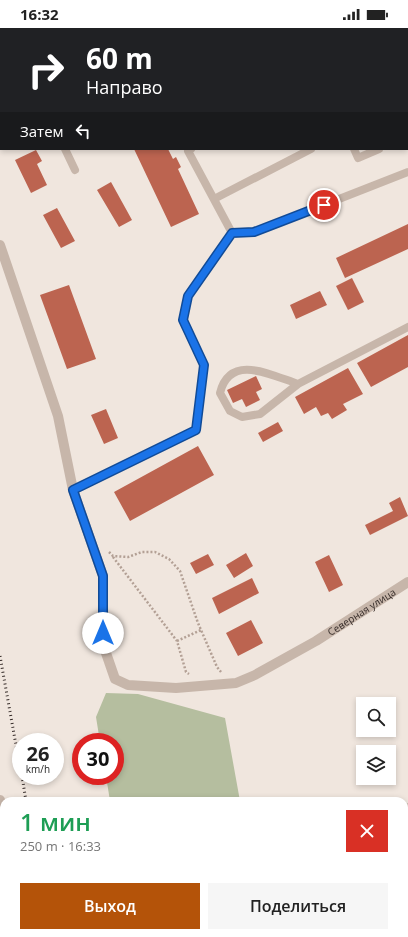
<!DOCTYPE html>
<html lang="ru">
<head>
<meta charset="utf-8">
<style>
	body { margin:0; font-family:"Open Sans",sans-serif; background:#f6f6f6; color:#222; height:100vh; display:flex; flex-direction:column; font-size:15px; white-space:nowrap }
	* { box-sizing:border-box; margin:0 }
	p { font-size:13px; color:#767676 }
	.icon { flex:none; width:22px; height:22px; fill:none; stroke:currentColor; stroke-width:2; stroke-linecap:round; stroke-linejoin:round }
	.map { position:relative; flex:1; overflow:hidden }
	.details { position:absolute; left:0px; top:769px; width:408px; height:140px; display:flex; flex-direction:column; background:#fff; border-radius:12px 12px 0 0; box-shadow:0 2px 6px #0003 }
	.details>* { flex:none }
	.hud { position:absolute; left:0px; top:0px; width:408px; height:122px; box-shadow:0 2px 6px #0003; background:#202124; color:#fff; overflow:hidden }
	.tools { position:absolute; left:356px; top:669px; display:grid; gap:8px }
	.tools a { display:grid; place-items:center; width:40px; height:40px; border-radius:0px; background:#fff; box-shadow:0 2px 6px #0003; font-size:20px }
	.speed { position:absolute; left:12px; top:705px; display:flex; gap:8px; font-size:20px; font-weight:700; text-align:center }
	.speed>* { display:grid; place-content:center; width:52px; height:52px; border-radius:50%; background:#fff; box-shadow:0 2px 6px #0003; line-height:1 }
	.speed small { font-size:10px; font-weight:400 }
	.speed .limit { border:6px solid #d22; background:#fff; color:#111 }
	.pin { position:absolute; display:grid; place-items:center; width:34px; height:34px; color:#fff; margin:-17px; border:2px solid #fff; border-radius:50%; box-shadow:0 1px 4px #0007 }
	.me { position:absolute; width:44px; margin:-22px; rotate:0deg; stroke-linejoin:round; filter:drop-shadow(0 0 3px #0008) }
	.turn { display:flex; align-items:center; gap:14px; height:84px; padding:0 20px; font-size:18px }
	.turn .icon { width:52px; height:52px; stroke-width:2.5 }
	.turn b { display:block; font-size:28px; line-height:34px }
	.then { display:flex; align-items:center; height:38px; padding:0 20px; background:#0003; gap:8px; font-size:15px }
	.round { display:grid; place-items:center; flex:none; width:42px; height:42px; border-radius:0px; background:#f6f6f6 }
	.head { display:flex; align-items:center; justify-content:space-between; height:68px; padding:0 20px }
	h1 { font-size:24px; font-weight:600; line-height:30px; color:#1e9e55 }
	.primary-button { display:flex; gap:8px; margin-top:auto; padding:8px 20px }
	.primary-button a { flex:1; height:46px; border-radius:0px; background:#b45309; color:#fff; font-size:16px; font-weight:600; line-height:46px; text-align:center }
	.primary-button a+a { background:#f6f6f6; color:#222 }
	.status { display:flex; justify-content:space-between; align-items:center; height:28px; padding:0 20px; background:#fff; direction:ltr }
	.status svg { height:11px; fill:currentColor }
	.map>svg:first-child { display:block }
</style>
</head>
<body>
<div class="status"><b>16:32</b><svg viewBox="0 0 49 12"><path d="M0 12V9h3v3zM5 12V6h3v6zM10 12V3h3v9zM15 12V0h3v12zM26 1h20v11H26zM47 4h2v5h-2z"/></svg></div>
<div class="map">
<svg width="408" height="909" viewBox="0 0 408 909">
	<rect width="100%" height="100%" fill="#f0e6de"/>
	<path fill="#b5be9f" d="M106,665L138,666L225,690L240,773H110L106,748H115V714H100L96,689Z
		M132,905H264L265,909H133Z"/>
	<path fill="#bc6450" d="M134,121H168L173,131L176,129L181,139L178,141L199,186L171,199Z
		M36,122L42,133L37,136L47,157L31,165L15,132Z
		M111,154L132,192L119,199L97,162Z
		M57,180L75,213L61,220L43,187Z
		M408,196V221L345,250L336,230Z
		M352,250L364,274L348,282L336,258Z
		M69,257L96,331L67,341L40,267Z
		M320,263L327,277L296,291L290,277Z
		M408,307V339L371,359L357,335Z
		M348,340L363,366L343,376L347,382L332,391L328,385L321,388L316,379L304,386L295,369Z
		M256,348L262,361L256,364L260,372L246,379L242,371L233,375L227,362Z
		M106,381L118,410L104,416L91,387Z
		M278,394L283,403L263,414L258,405Z
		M198,418L214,447L130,493L114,464Z
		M400,469L408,488L370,507L365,497L393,483L389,475Z
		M246,525L253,538L234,550L226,537Z
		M208,526L214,537L196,546L190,535Z
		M329,527L343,557L329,564L315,534Z
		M252,550L259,565L219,586L212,570Z
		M251,592L263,615L238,628L226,605Z"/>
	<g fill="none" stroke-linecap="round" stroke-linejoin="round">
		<path stroke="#b3a095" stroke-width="2.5" stroke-dasharray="2 2" stroke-linecap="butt" d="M109,524L113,528L128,529L142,524H155L169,531L180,543L198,595L217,639L221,644
			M113,529L177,613L186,644L189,646
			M177,613L201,602
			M404,778L408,776
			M296,909L297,905"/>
		<path stroke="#c7b6aa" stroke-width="8" d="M407,109H408
			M0,110L1,109
			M65,121L75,142
			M354,121L358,130L379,121
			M214,171L311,121
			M232,205L255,204L408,144
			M298,356C271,347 230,325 220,365L230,383L242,389L260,386L298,356L408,299
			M73,462L196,402L204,337L183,292L188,268L232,205L188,123L191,121"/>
		<g stroke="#c7b6aa" stroke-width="10">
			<path id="s1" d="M0,217L58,388L73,462L103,548V605L106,625L115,651L128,657L176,660L236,655L255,647L316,613L408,554"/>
			<path d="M0,772L4,793"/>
			<path d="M23,905V909"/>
		</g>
		<path stroke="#362c29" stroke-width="3" stroke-dasharray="1 3" stroke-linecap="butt" d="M0,628L21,745
			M22,748L26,773
			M50,905V909"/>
	</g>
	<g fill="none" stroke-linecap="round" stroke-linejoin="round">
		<g stroke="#114b97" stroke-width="10">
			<path id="route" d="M103,605V548L73,462L196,402L204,337L183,292L188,268L232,205L254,204L324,177"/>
		</g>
		<use href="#route" stroke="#1a73e8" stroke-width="7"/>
	</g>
	<g text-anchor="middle" stroke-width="4" stroke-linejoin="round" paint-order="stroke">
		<g font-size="10" fill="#362c29" stroke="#f8f1ea">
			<text dy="4" stroke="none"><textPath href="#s1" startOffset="719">Северная улица</textPath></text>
		</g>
	</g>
</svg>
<div class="tools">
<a><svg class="icon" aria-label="search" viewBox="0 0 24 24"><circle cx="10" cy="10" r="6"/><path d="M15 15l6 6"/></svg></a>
<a><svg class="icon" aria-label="layers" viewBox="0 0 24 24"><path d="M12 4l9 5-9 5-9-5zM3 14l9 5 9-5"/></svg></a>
</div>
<div class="speed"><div>26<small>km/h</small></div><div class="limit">30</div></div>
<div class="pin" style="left:324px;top:177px;background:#d93025"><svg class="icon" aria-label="arrive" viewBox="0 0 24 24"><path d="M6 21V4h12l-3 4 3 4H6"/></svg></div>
<svg class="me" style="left:103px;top:605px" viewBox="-20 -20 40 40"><circle r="19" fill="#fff"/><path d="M0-13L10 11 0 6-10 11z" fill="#1a73e8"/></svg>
<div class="hud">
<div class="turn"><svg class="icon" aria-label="right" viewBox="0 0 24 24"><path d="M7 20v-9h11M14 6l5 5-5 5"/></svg><div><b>60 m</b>Направо</div></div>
<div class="then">Затем<svg class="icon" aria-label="left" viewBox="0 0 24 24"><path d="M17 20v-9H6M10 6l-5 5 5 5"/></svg></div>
</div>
<section class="details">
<div class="head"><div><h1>1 мин</h1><p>250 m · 16:33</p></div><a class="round" style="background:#d93025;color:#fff"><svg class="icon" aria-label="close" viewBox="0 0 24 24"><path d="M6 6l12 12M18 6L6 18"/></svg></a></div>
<div class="primary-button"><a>Выход</a><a>Поделиться</a></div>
</section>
</div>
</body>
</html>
